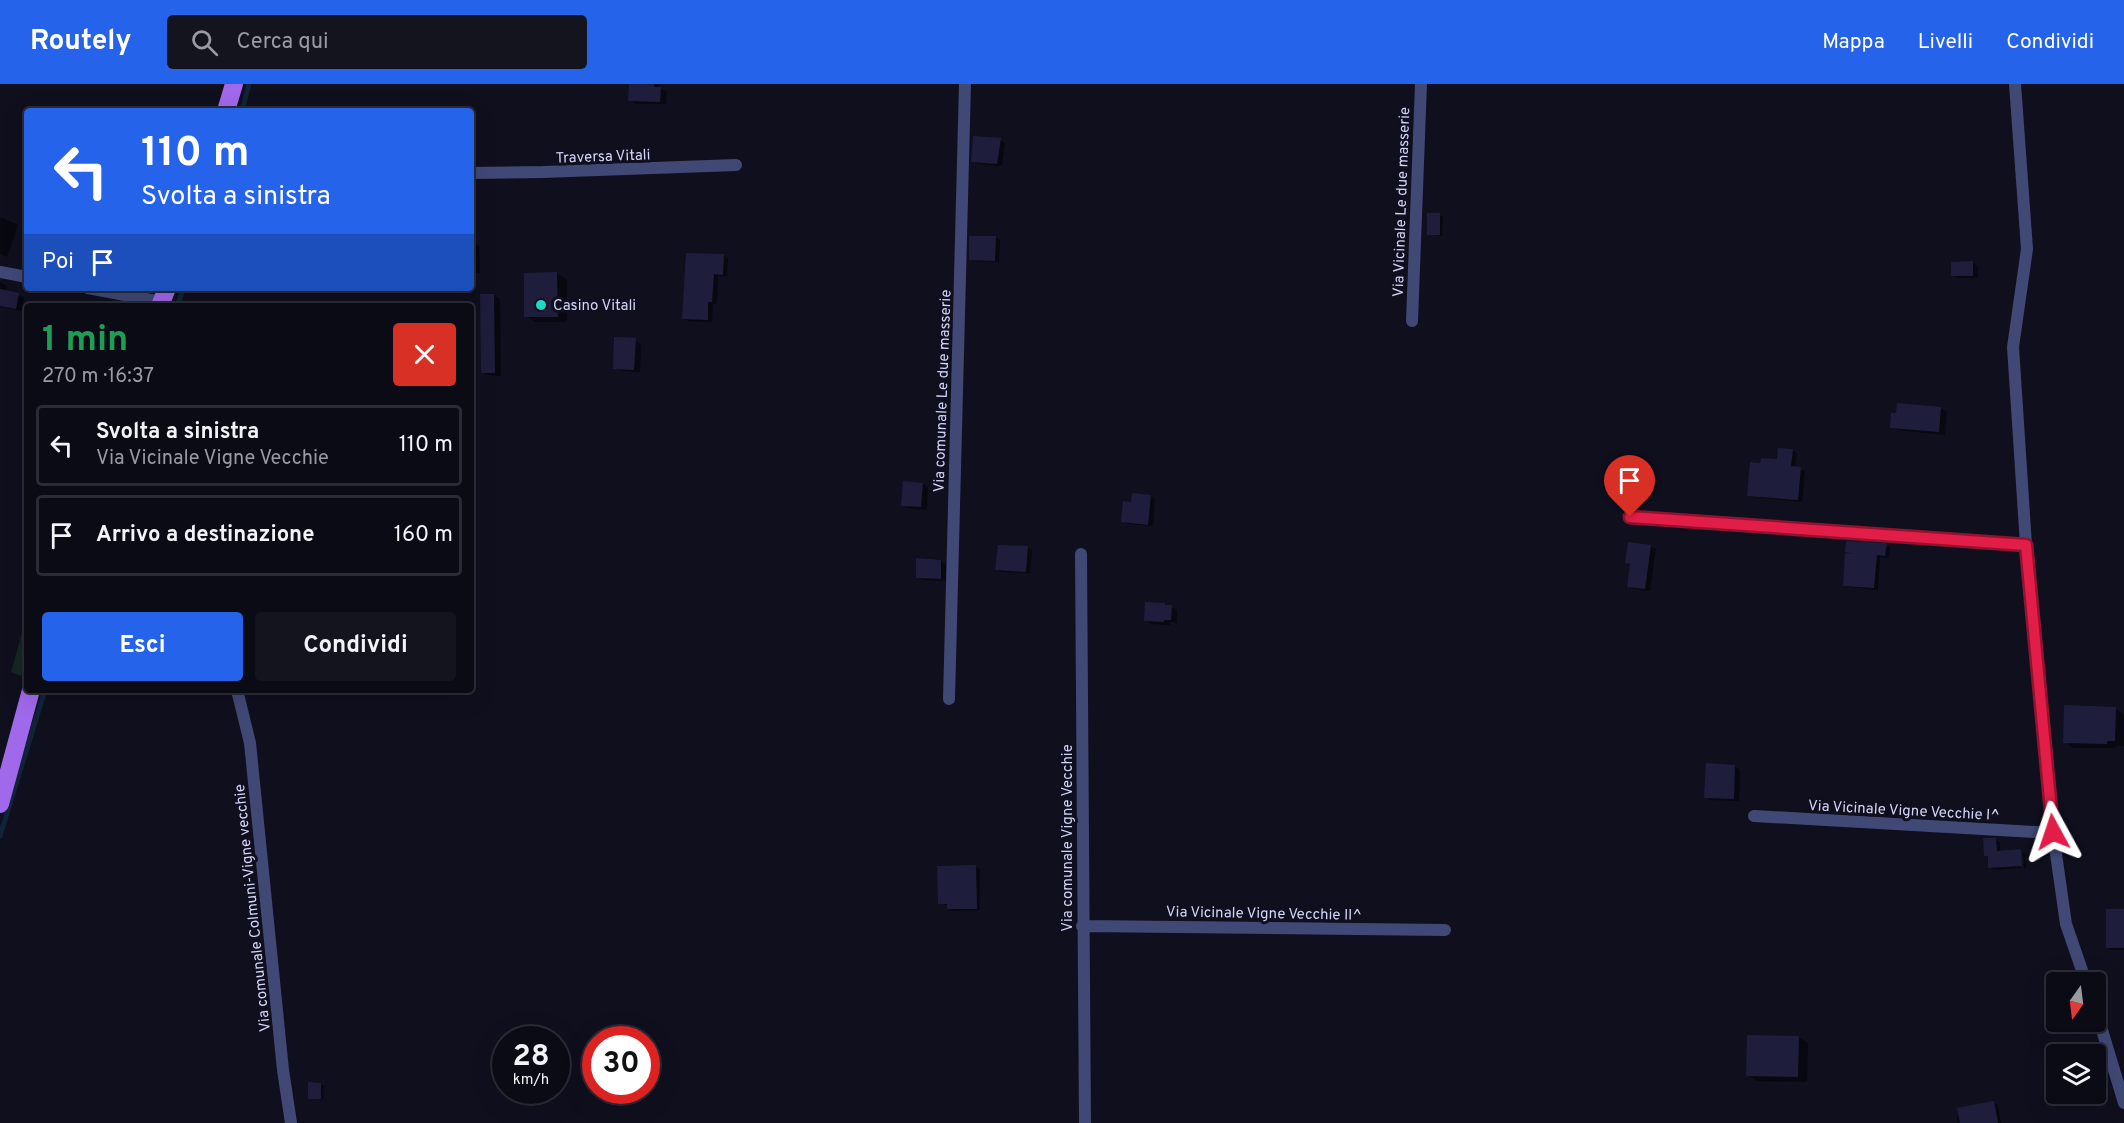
<!DOCTYPE html>
<html lang="it">
<head>
<meta charset="utf-8">
<style>
	body { margin:0; font-family:Overpass,sans-serif; background:#14141f; color:#f1f3f6; height:100vh; display:flex; flex-direction:column; font-size:22px; white-space:nowrap }
	* { box-sizing:border-box; margin:0 }
	p { font-size:20px; color:#9a9ba1 }
	.icon { flex:none; width:33px; height:33px; fill:none; stroke:currentColor; stroke-width:2; stroke-linecap:round; stroke-linejoin:round }
	.map { position:relative; flex:1; overflow:hidden }
	.drawer { position:absolute; left:24px; top:219px; width:450px; height:390px; display:flex; flex-direction:column; background:#0b0b16; border-radius:6px; box-shadow:0 6px 24px #0002,0 0 0 2px #2b2b35 }
	.drawer>* { flex:none }
	.banner { position:absolute; left:24px; top:24px; width:450px; height:183px; border-radius:6px; box-shadow:0 6px 24px #0002,0 0 0 2px #2b2b35; background:#2563eb; color:#fff; overflow:hidden }
	.needle { width:39px; rotate:194deg }
	.fabs { position:absolute; left:2046px; top:888px; display:grid; gap:12px }
	.fabs a { display:grid; place-items:center; width:60px; height:60px; border-radius:6px; background:#0b0b16; box-shadow:0 6px 24px #0002,0 0 0 2px #2b2b35; font-size:30px }
	.speed { position:absolute; left:492px; top:942px; display:flex; gap:12px; font-size:30px; font-weight:700; text-align:center }
	.speed>* { display:grid; place-content:center; width:78px; height:78px; border-radius:50%; background:#0b0b16; box-shadow:0 6px 24px #0002,0 0 0 2px #2b2b35; line-height:1 }
	.speed small { font-size:15px; font-weight:400 }
	.speed .limit { border:9px solid #d22; background:#fff; color:#111 }
	.pin { position:absolute; display:grid; place-items:center; width:51px; height:51px; color:#fff; margin:-62px -26px; border-radius:50% 50% 50% 0; rotate:-45deg; box-shadow:0 0 6px #0007 }
	.pin .icon { rotate:45deg }
	.me { position:absolute; width:66px; margin:-33px; rotate:355deg; stroke-linejoin:round; filter:drop-shadow(0 0 4px #0008) }
	.turn { display:flex; align-items:center; gap:21px; height:126px; padding:0 18px; font-size:27px }
	.turn .icon { width:78px; height:78px; stroke-width:2.5 }
	.turn b { display:block; font-size:42px; line-height:51px }
	.then { display:flex; align-items:center; height:57px; padding:0 18px; background:#0003; gap:12px; font-size:22px }
	.round { display:grid; place-items:center; flex:none; width:63px; height:63px; border-radius:6px; background:#14141f }
	.headline { display:flex; align-items:center; justify-content:space-between; height:102px; padding:0 18px }
	h1 { font-size:36px; font-weight:700; line-height:45px; color:#1e9e55 }
	.action { display:flex; gap:12px; margin-top:auto; padding:12px 18px }
	.action a { flex:1; height:69px; border-radius:6px; background:#2563eb; color:#fff; font-size:24px; font-weight:700; line-height:69px; text-align:center }
	.action a+a { background:#14141f; color:#f1f3f6 }
	ul { padding:0; list-style:none }
	li { display:flex; align-items:center; gap:18px; height:81px; margin:0 12px 9px; padding:0 6px; border:3px solid #2b2b35; border-radius:6px }
	li div { flex:1 }
	li b { display:block; font-size:22px }
	li em { font-style:normal }
	header { display:flex; align-items:center; gap:36px; box-sizing:border-box; height:84px; padding:0 30px; background:#2563eb; color:#fff }
	header strong { font-size:28px }
	nav { display:flex; gap:33px; margin-inline-start:auto; font-size:21px }
	.search { width:420px; height:54px; background:#14141f; display:flex; align-items:center; gap:15px; box-sizing:border-box; padding:0 21px; border-radius:6px; color:#9a9ba1; font-size:22px }
	.map>svg:first-child { display:block }
</style>
</head>
<body>
<header>
<strong>Routely</strong>
<div class="search"><svg class="icon" aria-label="search" viewBox="0 0 24 24"><circle cx="10" cy="10" r="6"/><path d="M15 15l6 6"/></svg>Cerca qui</div>
<nav><a>Mappa</a><a>Livelli</a><a>Condividi</a></nav>
</header>
<div class="map">
<svg width="2124" height="1039" viewBox="0 0 2124 1039">
	<rect width="100%" height="100%" fill="#0f0f1e"/>
	<path fill="#132722" d="M27,531V571L21,592L11,588Z"/>
	<path fill="#0007" d="M630,0H660V4L667,8L666,20H636L630,16Z
		M1000,56L1005,59L1002,82L978,80L973,77Z
		M1429,130L1443,132L1442,152L1428,150Z
		M0,133L18,141L7,173L0,170Z
		M996,153L1000,156L999,178L975,177L970,175Z
		M471,157L479,162L480,189H471Z
		M724,171L728,174L727,192H718L717,220H713L712,238L688,237L683,234Z
		M1972,178L1978,182V194H1958L1953,191Z
		M525,190H557L567,195V238H535L526,232Z
		M0,198L7,202L6,208L24,213L22,227L0,223Z
		M494,211L500,215L501,292L488,291L482,288Z
		M635,256L641,260L640,288L621,287L615,284Z
		M1941,324L1947,328L1945,351L1898,346L1891,343Z
		M1793,367L1797,369L1795,384L1805,387L1802,418L1753,413L1749,411L1762,381L1779,377Z
		M904,399L923,400L928,403L927,426L908,424L902,421Z
		M1150,412L1155,415L1153,442L1128,440L1123,437L1132,419Z
		M1886,461L1890,463L1889,474L1880,473L1878,506L1848,503L1844,501L1855,472L1847,467Z
		M1651,462L1656,465L1650,507L1634,505L1629,502L1631,481L1626,478Z
		M1027,464L1032,466L1030,489L1001,488L997,485Z
		M941,477L946,480V497L923,496L917,493Z
		M1165,520L1177,526V539L1170,538V541L1152,540L1146,537Z
		M2115,625L2124,630V662H2116V664H2074L2065,658Z
		M1734,682L1740,686L1739,717L1711,716L1705,713Z
		M1996,756L2000,758V768L2021,767H2020L2021,784L1994,786L1990,783L1989,774L1985,771Z
		M2023,768L2025,769L2026,784H2024Z
		M976,783L980,785V826L952,827L948,824V822L939,819Z
		M2124,827V866H2112L2107,863Z
		M1799,953L1808,959L1807,998L1757,997L1748,991Z
		M321,1000L324,1002L323,1016L309,1014Z
		M1994,1019L1998,1021L2001,1039H1958L1957,1032Z"/>
	<g fill="none" stroke-linecap="round" stroke-linejoin="round">
		<path stroke="#0f2536" stroke-width="5" d="M242,27L249,0
			M177,222L184,204
			M0,752L45,606"/>
	</g>
	<path fill="#1e1e3c" d="M629,0H654V3H661L660,18L628,17Z
		M973,52L1001,54L997,80L971,78Z
		M1427,129H1440V151H1427Z
		M969,152H996L995,177L969,176Z
		M686,169L724,170L723,191L714,190L712,218H708V236L682,235Z
		M1973,177V192H1951V178Z
		M557,188L558,233H524V189Z
		M0,205L19,209L16,225L0,222Z
		M480,210H494L495,289H481Z
		M614,253L636,254L634,286L613,285Z
		M1897,319L1941,323L1939,348L1890,344L1891,329H1896Z
		M1778,364L1793,365L1791,382L1801,383L1798,416L1747,412L1750,378L1760,379L1761,374L1777,375Z
		M903,397L923,399L921,423L901,422Z
		M1132,409L1151,411L1148,441L1121,438L1123,417L1131,418Z
		M1846,457L1887,459L1885,472L1877,471L1874,504L1843,502L1845,469L1853,470L1845,468Z
		M1628,458L1651,461L1645,505L1627,503L1630,480L1625,479Z
		M998,461L1028,462L1026,488L995,486Z
		M916,474L941,476V495L916,494Z
		M1145,518L1165,519V521H1172L1171,536H1164V538L1144,537Z
		M2064,621L2116,623L2115,657H2107V660L2063,659Z
		M1706,679L1735,681L1734,715L1704,714Z
		M1983,754H1996L1997,767L2021,765L2022,782L1988,784V772H1984Z
		M976,781L977,825H947V820H938L937,782Z
		M2106,825H2124V864H2106Z
		M1747,951L1799,952L1798,993L1746,992Z
		M308,998L321,999V1015H308Z
		M1994,1017L1998,1039H1960L1957,1024Z"/>
	<g fill="none" stroke-linecap="round" stroke-linejoin="round">
		<path stroke="#404976" stroke-width="12" d="M2015,0L2027,165L2013,263L2026,461L2053,749L2066,840L2086,898
			M471,89L543,88L736,81
			M0,188L27,193
			M88,204L162,218
			M1412,237L1421,0
			M1630,433L2026,461
			M1081,470L1085,1039
			M237,606L250,659L283,986L291,1039
			M949,615L965,0
			M1754,732L2053,749
			M1082,842L1445,846
			M2096,926L2124,1019"/>
		<path stroke="#a068ea" stroke-width="18" d="M226,27L234,0
			M160,222L167,204
			M0,720L31,606"/>
	</g>
	<g fill="none" stroke-linecap="round" stroke-linejoin="round">
		<g stroke="#92132f" stroke-width="15">
			<path id="route" d="M1630,433L2026,461L2053,748"/>
		</g>
		<use href="#route" stroke="#e11d48" stroke-width="10"/>
	</g>
	<circle fill="#1ed9c7" stroke="#0f0f1e" stroke-width="2" cx="541" cy="221" r="6"/>
	<g text-anchor="middle" stroke-width="6" stroke-linejoin="round" paint-order="stroke">
		<g font-size="15" fill="#d2d5f9" stroke="#0f0f1e">
			<text transform="translate(603 72) rotate(-2)" y="5">Traversa Vitali</text>
			<text transform="translate(1401 118) rotate(-88)" y="5">Via Vicinale Le due masserie</text>
			<text transform="translate(942 307) rotate(-88)" y="5">Via comunale Le due masserie</text>
			<text transform="translate(1904 726) rotate(3)" y="5">Via Vicinale Vigne Vecchie I^</text>
			<text transform="translate(1067 754) rotate(-90)" y="5">Via comunale Vigne Vecchie</text>
			<text transform="translate(252 824) rotate(-96)" y="5">Via comunale Colmuni-Vigne vecchie</text>
			<text transform="translate(1264 829) rotate(1)" y="5">Via Vicinale Vigne Vecchie II^</text>
		</g>
		<g font-size="15" fill="#d2d5f9" stroke="#0f0f1e" text-anchor="start">
			<text x="553" y="226">Casino Vitali</text>
		</g>
	</g>
</svg>
<div class="fabs">
<a><svg class="needle" viewBox="-14 -14 28 28"><path d="M0-13l5 13h-10z" fill="#e53935"/><path d="M0 13l5-13h-10z" fill="#9a9ba1"/></svg></a>
<a><svg class="icon" aria-label="layers" viewBox="0 0 24 24"><path d="M12 4l9 5-9 5-9-5zM3 14l9 5 9-5"/></svg></a>
</div>
<div class="speed"><div>28<small>km/h</small></div><div class="limit">30</div></div>
<div class="pin" style="left:1630px;top:433px;background:#d93025"><svg class="icon" aria-label="arrive" viewBox="0 0 24 24"><path d="M6 21V4h12l-3 4 3 4H6"/></svg></div>
<svg class="me" style="left:2053px;top:748px" viewBox="-20 -20 40 40"><path d="M0-17L14 15 0 8-14 15z" fill="#e11d48" stroke="#fff" stroke-width="4"/></svg>
<div class="banner">
<div class="turn"><svg class="icon" aria-label="left" viewBox="0 0 24 24"><path d="M17 20v-9H6M10 6l-5 5 5 5"/></svg><div><b>110 m</b>Svolta a sinistra</div></div>
<div class="then">Poi<svg class="icon" aria-label="arrive" viewBox="0 0 24 24"><path d="M6 21V4h12l-3 4 3 4H6"/></svg></div>
</div>
<section class="drawer">
<div class="headline"><div><h1>1 min</h1><p>270 m · 16:37</p></div><a class="round" style="background:#d93025;color:#fff"><svg class="icon" aria-label="close" viewBox="0 0 24 24"><path d="M6 6l12 12M18 6L6 18"/></svg></a></div>
<ul>
<li><svg class="icon" aria-label="left" viewBox="0 0 24 24"><path d="M17 20v-9H6M10 6l-5 5 5 5"/></svg><div><b>Svolta a sinistra</b><p>Via Vicinale Vigne Vecchie</p></div><em>110 m</em></li>
<li><svg class="icon" aria-label="arrive" viewBox="0 0 24 24"><path d="M6 21V4h12l-3 4 3 4H6"/></svg><div><b>Arrivo a destinazione</b></div><em>160 m</em></li>
</ul>
<div class="action"><a>Esci</a><a>Condividi</a></div>
</section>
</div>
</body>
</html>
